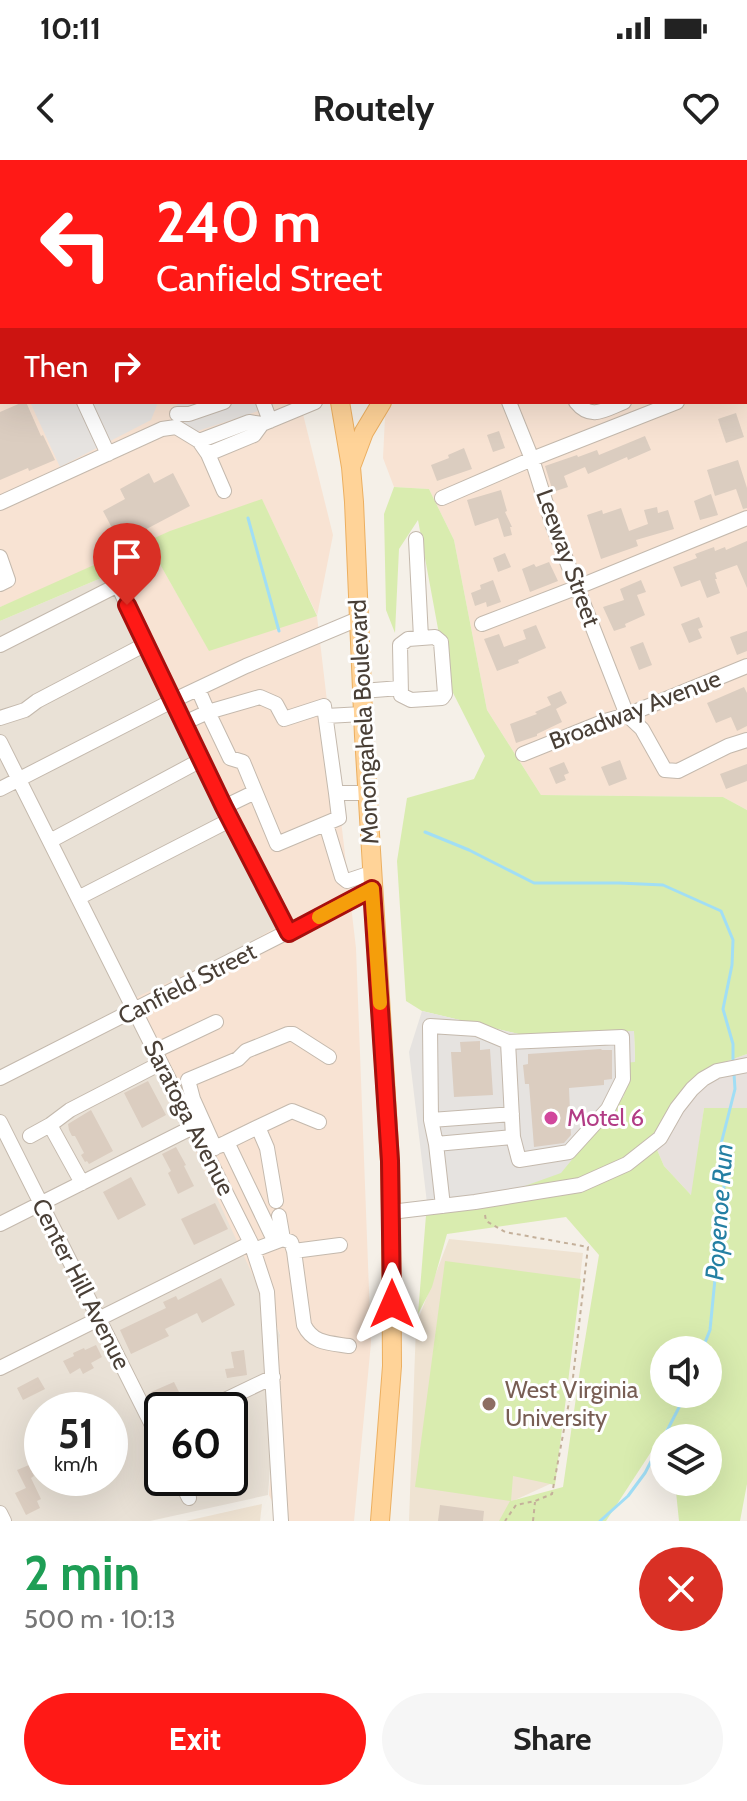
<!DOCTYPE html>
<html lang="en">
<head>
<meta charset="utf-8">
<style>
	body { margin:0; font-family:Cabin,sans-serif; background:#f6f6f6; color:#222; height:100vh; display:flex; flex-direction:column; font-size:30px; white-space:nowrap }
	* { box-sizing:border-box; margin:0 }
	p { font-size:26px; color:#767676 }
	.icon { flex:none; width:44px; height:44px; fill:none; stroke:currentColor; stroke-width:2; stroke-linecap:round; stroke-linejoin:round }
	.map { position:relative; height:1361px; overflow:hidden }
	.details { display:flex; flex-direction:column; background:#fff; flex:1 }
	.details>* { flex:none }
	.guide { position:absolute; left:0px; top:0px; width:748px; height:244px; box-shadow:0 8px 32px #0002; background:#ff1916; color:#fff; overflow:hidden }
	.controls { position:absolute; left:650px; top:1176px; display:grid; gap:16px }
	.controls a { display:grid; place-items:center; width:72px; height:72px; border-radius:50%; background:#fff; box-shadow:0 8px 32px #0002; font-size:40px }
	.speed { position:absolute; left:24px; top:1232px; display:flex; gap:16px; font-size:40px; font-weight:700; text-align:center }
	.speed>* { display:grid; place-content:center; width:104px; height:104px; border-radius:50%; background:#fff; box-shadow:0 8px 32px #0002; line-height:1 }
	.speed small { font-size:20px; font-weight:400 }
	.speed .limit { border:4px solid #111; border-radius:12px; background:#fff; color:#111 }
	.pin { position:absolute; display:grid; place-items:center; width:68px; height:68px; color:#fff; margin:-82px -34px; border-radius:50% 50% 50% 0; rotate:-45deg; box-shadow:0 0 8px #0007 }
	.pin .icon { rotate:45deg }
	.me { position:absolute; width:88px; margin:-44px; rotate:0deg; stroke-linejoin:round; filter:drop-shadow(0 0 6px #0008) }
	.turn { display:flex; align-items:center; gap:28px; height:168px; padding:0 24px; font-size:36px }
	.turn .icon { width:104px; height:104px; stroke-width:2.5 }
	.turn b { display:block; font-size:56px; line-height:68px }
	.then { display:flex; align-items:center; height:76px; padding:0 24px; background:#0003; gap:16px; font-size:30px }
	.round { display:grid; place-items:center; flex:none; width:84px; height:84px; border-radius:42px; background:#f6f6f6 }
	.summary { display:flex; align-items:center; justify-content:space-between; height:136px; padding:0 24px }
	h1 { font-size:48px; font-weight:800; line-height:60px; color:#1e9e55 }
	.primary-button { display:flex; gap:16px; margin-top:auto; padding:16px 24px }
	.primary-button a { flex:1; height:92px; border-radius:48px; background:#ff1916; color:#fff; font-size:32px; font-weight:800; line-height:92px; text-align:center }
	.primary-button a+a { background:#f6f6f6; color:#222 }
	.status { display:flex; justify-content:space-between; align-items:center; height:56px; padding:0 40px; background:#fff; direction:ltr }
	.status svg { height:22px; fill:currentColor }
	header { display:flex; justify-content:space-between; align-items:center; height:104px; padding:0 24px; background:#fff; font-size:36px; font-weight:800 }
	.map>svg:first-child { display:block }
</style>
</head>
<body>
<div class="status"><b>10:11</b><svg viewBox="0 0 49 12"><path d="M0 12V9h3v3zM5 12V6h3v6zM10 12V3h3v9zM15 12V0h3v12zM26 1h20v11H26zM47 4h2v5h-2z"/></svg></div>
<header><svg class="icon" aria-label="back" viewBox="0 0 24 24"><path d="M15 5l-7 7 7 7"/></svg>Routely<svg class="icon" aria-label="heart" viewBox="0 0 24 24"><path d="M12 20l-8-8c-3-5 5-10 8-4 3-6 11-1 8 4z"/></svg></header>
<div class="map">
<svg width="747" height="1361" viewBox="0 0 747 1361">
	<rect width="100%" height="100%" fill="#f5f0e8"/>
	<path fill="#e9e1d6" fill-rule="evenodd" d="M113,413L116,426L283,764L241,788L142,876L198,990L280,1175L268,1335L150,1361H0V461ZM42,1250H110V1318H42ZM162,1250H230V1318H162Z"/>
	<path fill="#f8e3d3" d="M320,0H747V650L723,637L541,635L487,550L454,380L429,329L394,327L383,298L385,257L380,242H746V2H318Z
		M2,210V242H300L333,375L317,456L356,788L371,1183L354,1361H281L269,1335L280,1174L142,876L120,845L241,788L283,763L115,426L113,413L157,399L209,490L317,455L262,340L0,447V212Z"/>
	<path fill="#e8e1dd" d="M747,894V948H704L692,1036L664,1006L652,978L705,909Z"/>
	<path fill="#efe3d2" d="M449,1079L583,1093L570,1203L550,1324L515,1340L503,1361H409L416,1165Z
		M262,1344L260,1361H186Z"/>
	<path fill="#d9ecaf" fill-rule="evenodd" d="M394,327L429,329L454,380L487,550L541,635L723,637L747,650V894L705,909L652,978L664,1006L691,1035L704,948H747V1324L740,1361H679L675,1322H708V1278H670L668,1266L606,1361H499L510,1341L415,1327L445,1101L581,1119L555,1325L513,1316L511,1341L563,1327L580,1210L599,1095L566,1057L447,1074L432,1127L418,1154L427,1043L622,903L635,901L634,872L523,875L422,851L406,841L397,701L407,638L474,619L485,596L448,523L418,360L399,389L395,473L386,450L384,354ZM664,1190H708V1234H664Z
		M262,339L317,456L209,491L157,399L113,413L0,461V447L170,371Z"/>
	<path fill="#e6e3e0" d="M30,242H155L157,245L151,260L60,307Z
		M176,242H279L258,251L198,271L183,269L184,261Z
		M422,851L523,875L634,871L635,902L622,903L625,925L624,936L561,1013L522,1027L427,1043L409,892Z"/>
	<g fill="none" stroke-linecap="round" stroke-linejoin="round">
		<path stroke="#a1def5" stroke-width="3" d="M36,2V0
			M248,358L279,471
			M425,672L469,690L534,723H619L663,725L721,751L733,780L732,805L723,849L733,884V903
			M702,1190L710,1170L724,1027L719,992L735,929L734,914
			M600,1361L628,1336L645,1313L686,1234"/>
	</g>
	<path fill="#dbcdc0" d="M23,242H26L41,276L43,275L55,300L29,311L28,308L0,320V252Z
		M736,253L744,277L726,283L718,259Z
		M499,271L505,288L493,292L487,275Z
		M645,276L651,290L628,300L627,297L588,314L585,307L564,316L568,327L553,332L545,306L577,295L578,297L597,290L599,295Z
		M464,288L472,309L437,321L431,305L449,298L448,295Z
		M738,300L747,328V348L743,349L736,329L715,336L707,310Z
		M149,313L154,323L173,313L190,346L120,383L103,351L125,339L120,329Z
		M501,330L507,351L505,352L512,367H510L512,375L504,377L498,358L475,366L467,340Z
		M711,334L718,355L700,360L694,341Z
		M657,347L658,353L668,350L674,369L636,380L638,386L601,399L587,355L602,350L603,354L621,348L629,371L648,364L644,350Z
		M747,381V428L737,405L715,413L717,419H715L720,433L707,438L700,420L681,427L673,407L697,398L695,394L714,387L715,391L725,387L726,390Z
		M505,393L511,407L498,412L493,398Z
		M549,402L558,421L530,432L522,409L534,404L536,407Z
		M493,420L501,442L487,447L486,442L475,446L471,433L481,429L480,425Z
		M641,420L646,432L637,435L645,455L625,464L626,467L614,471L603,447L624,440L620,429Z
		M699,457L703,467L698,469L702,478L689,483L681,464Z
		M536,465L546,488L518,500L519,503L497,511L484,479L499,474L504,487L526,479L523,470Z
		M747,471V491L737,495L730,477Z
		M643,482L652,505L639,510L630,487Z
		M744,527L747,533V566L737,571L731,557L716,563L707,543Z
		M561,531L567,543L556,549L562,562L537,574V576L516,583L510,564L537,554L535,552L551,545L547,537Z
		M620,600L627,619L609,626L601,607Z
		M564,602L569,613L564,615L566,620L556,624L549,608Z
		M747,604V621L726,629L720,614Z
		M480,881V890L490,889L493,935L454,937L451,892H461L460,882Z
		M601,889L602,890H612V919L604,920V925L569,928L571,975L564,983L534,987L529,924H525L523,905L528,904V894Z
		M148,921L166,955L142,968L124,933Z
		M91,950L113,991L89,1004L87,1001L85,1002L81,995L84,993L75,976H72L69,970L68,964Z
		M176,987L186,1005L184,1006L194,1026L178,1034L168,1013L171,1011L162,994Z
		M131,1017L146,1045L118,1060L103,1032Z
		M215,1043L228,1069L194,1085L181,1059Z
		M221,1118L235,1145L202,1163L197,1153L165,1169L169,1176L131,1194L120,1170L166,1148L163,1142L176,1136L178,1140Z
		M96,1185L102,1197L91,1203L94,1208L83,1214L80,1208L70,1214L63,1201L74,1196L73,1193L84,1188L85,1190Z
		M244,1190L247,1215L227,1218L225,1209L234,1208L231,1192Z
		M38,1217L45,1229L23,1240L17,1228Z
		M174,1222L182,1238L159,1248L151,1232Z
		M29,1305L34,1316L31,1318L41,1339L37,1341L40,1348L26,1355L15,1333L26,1328L17,1310Z
		M440,1345L484,1351L483,1361H438Z"/>
	<g fill="none" stroke-linecap="round" stroke-linejoin="round">
		<g stroke="#c4b9ad" stroke-width="16">
			<path id="minor" d="M413,0L414,2
				M664,0V2
				M550,2L555,0
				M746,67H747
				M746,209L747,212
				M84,242L108,294
				M263,242L270,261
				M509,242L532,299L553,366L627,555L642,569L665,610L678,611L728,586L747,580
				M576,242C591,261 606,249 624,242
				M177,254H189L224,242
				M199,281L249,262L262,264L315,242
				M208,294L254,275L262,264
				M442,338L532,299L677,242
				M0,343L162,269L176,267L199,281L208,294L224,331
				M416,379L421,478
				M0,397L8,420L0,424
				M482,464L578,427L747,358
				M435,477L441,482L445,534L442,538L411,540L401,535L400,485L408,479Z
				M0,485L118,425C170,543 229,658 289,773
				M362,531L400,528
				M326,556L363,554
				M0,558L25,550L37,541L144,485
				M184,563L208,552L198,529
				M0,582L251,1083L267,1132L281,1361
				M523,594L605,561L627,555L747,506
				M0,629L172,541L246,506L358,459
				M336,633L324,546L284,559L276,544L260,537L208,552L230,598L243,602L277,684L339,658L336,633H367
				M224,647L255,632
				M326,664L342,717L347,721L371,713
				M50,681L201,600
				M78,738L230,660
				M155,891L216,862
				M0,918L372,729
				M431,960L512,954
				M0,962L162,1285
				M50,965L82,1023
				M30,976L50,965L70,950L161,903
				M227,982L275,1082
				M436,984L431,960L430,866L477,869L508,882
				M219,986L258,967
				M215,988L193,939L188,920L238,899L246,891L288,874H293L329,897
				M276,1041L267,988L258,967L292,951L319,962
				M443,1046L436,984L513,977L508,882L622,877L623,919L608,949L569,992L519,1000L513,977
				M391,1052L475,1042L580,1025L627,1004L660,978L677,948L692,929L703,919L717,911L747,905
				M279,1056L283,1079
				M0,1064L193,967
				M254,1090L283,1079L291,1082L294,1091L304,1165C313,1184 330,1183 349,1186
				M294,1091L340,1085
				M0,1208L251,1083
				M204,1250L273,1217
				M179,1318L189,1338
				M0,1353L4,1361"/>
		</g>
		<g stroke="#ecaf60" stroke-width="20">
			<path id="major" d="M244,0L245,2
				M270,0L271,2
				M340,242L351,307L354,342L364,576L390,1001L391,1052L392,1206L380,1361
				M352,304L364,272L382,242"/>
		</g>
		<path stroke="#c4b09a" stroke-width="2" stroke-dasharray="4 4" stroke-linecap="butt" d="M0,162L2,160
			M485,1055L486,1061L505,1072L588,1087L572,1226L552,1334L535,1341L516,1345L505,1361
			M533,1361L535,1342"/>
		<use href="#minor" stroke="#fff" stroke-width="14"/>
		<use href="#major" stroke="#ffd398" stroke-width="18"/>
	</g>
	<g fill="none" stroke-linecap="round" stroke-linejoin="round">
		<g stroke="#a6100e" stroke-width="20">
			<path id="route" d="M127,445L224,647L289,773L372,729L390,1001L392,1144"/>
		</g>
		<use href="#route" stroke="#ff1916" stroke-width="14"/>
		<path stroke="#f59e0b" stroke-width="14" d="M319,757L372,729L380,843"/>
	</g>
	<circle fill="#d1479c" stroke="#fff" stroke-width="3" cx="551" cy="958" r="8"/>
	<circle fill="#8d6e63" stroke="#fff" stroke-width="3" cx="489" cy="1244" r="8"/>
	<g text-anchor="middle" stroke-width="6" stroke-linejoin="round" paint-order="stroke">
		<g font-size="24" fill="#493f36" stroke="#fff">
			<text transform="translate(568 398) rotate(70)" y="8">Leeway Street</text>
			<text transform="translate(635 550) rotate(-21)" y="8">Broadway Avenue</text>
			<text transform="translate(364 562) rotate(-93)" y="8">Monongahela Boulevard</text>
			<text transform="translate(187 824) rotate(-27)" y="8">Canfield Street</text>
			<text transform="translate(189 958) rotate(63)" y="8">Saratoga Avenue</text>
			<text transform="translate(81 1124) rotate(63)" y="8">Center Hill Avenue</text>
		</g>
		<g font-size="24" fill="#b23c85" stroke="#fff" text-anchor="start">
			<text x="567" y="966">Motel 6</text>
		</g>
		<g font-size="24" fill="#785e54" stroke="#fff" text-anchor="start">
			<text x="505" y="1238">West Virginia<tspan x="505" dy="28">University</tspan></text>
		</g>
		<g font-size="26" font-style="italic" fill="#247fa3" stroke="#fff">
			<text transform="translate(719 1052) rotate(-86)" y="9">Popenoe Run</text>
		</g>
	</g>
</svg>
<div class="controls">
<a><svg class="icon" aria-label="sound" viewBox="0 0 24 24"><path d="M4 9h4l5-4v14l-5-4H4zM17 9q2 3 0 6"/></svg></a>
<a><svg class="icon" aria-label="layers" viewBox="0 0 24 24"><path d="M12 4l9 5-9 5-9-5zM3 14l9 5 9-5"/></svg></a>
</div>
<div class="speed"><div>51<small>km/h</small></div><div class="limit">60</div></div>
<div class="pin" style="left:127px;top:445px;background:#d93025"><svg class="icon" aria-label="arrive" viewBox="0 0 24 24"><path d="M6 21V4h12l-3 4 3 4H6"/></svg></div>
<svg class="me" style="left:392px;top:1144px" viewBox="-20 -20 40 40"><path d="M0-17L14 15 0 8-14 15z" fill="#ff1916" stroke="#fff" stroke-width="4"/></svg>
<div class="guide">
<div class="turn"><svg class="icon" aria-label="left" viewBox="0 0 24 24"><path d="M17 20v-9H6M10 6l-5 5 5 5"/></svg><div><b>240 m</b>Canfield Street</div></div>
<div class="then">Then<svg class="icon" aria-label="right" viewBox="0 0 24 24"><path d="M7 20v-9h11M14 6l5 5-5 5"/></svg></div>
</div>
</div>
<section class="details">
<div class="summary"><div><h1>2 min</h1><p>500 m · 10:13</p></div><a class="round" style="background:#d93025;color:#fff"><svg class="icon" aria-label="close" viewBox="0 0 24 24"><path d="M6 6l12 12M18 6L6 18"/></svg></a></div>
<div class="primary-button"><a>Exit</a><a>Share</a></div>
</section>
</body>
</html>
